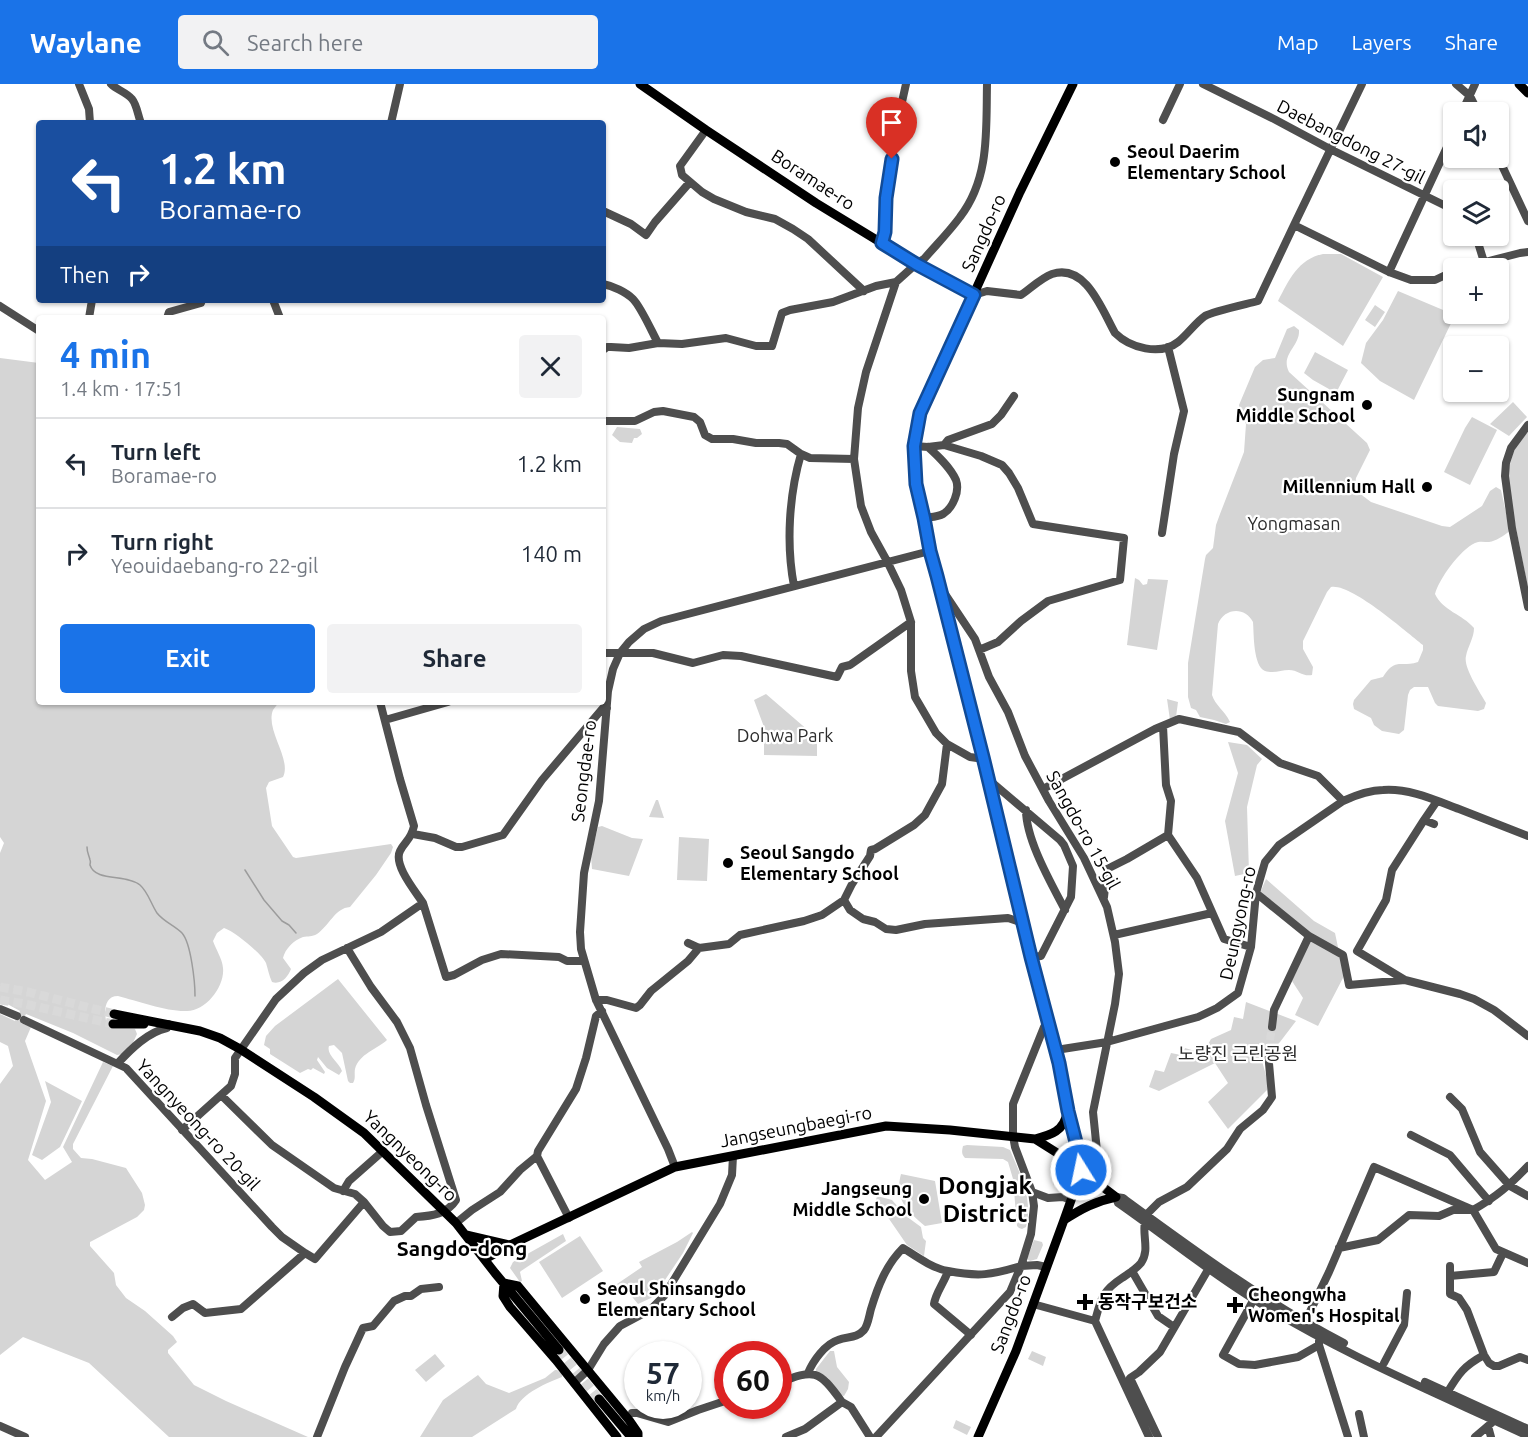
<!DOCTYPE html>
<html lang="en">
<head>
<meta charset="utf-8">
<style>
	body { margin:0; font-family:Ubuntu,"Noto Sans KR",sans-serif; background:#f2f2f3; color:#1f2937; height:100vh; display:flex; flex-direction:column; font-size:22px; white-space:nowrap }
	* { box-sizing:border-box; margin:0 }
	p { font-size:20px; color:#747a83 }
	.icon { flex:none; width:33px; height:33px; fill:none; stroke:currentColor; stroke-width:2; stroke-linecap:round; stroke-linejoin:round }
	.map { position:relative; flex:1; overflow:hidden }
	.sheet { position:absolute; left:36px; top:231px; width:570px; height:390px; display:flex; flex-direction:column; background:#fff; border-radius:6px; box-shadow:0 2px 4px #0004 }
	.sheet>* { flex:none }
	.guide { position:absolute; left:36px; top:36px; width:570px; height:183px; border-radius:6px; box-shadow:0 2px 4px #0004; background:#1a4fa0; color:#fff; overflow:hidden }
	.buttons { position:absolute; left:1443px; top:18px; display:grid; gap:12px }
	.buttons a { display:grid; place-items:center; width:66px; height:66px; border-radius:6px; background:#fff; box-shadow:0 2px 4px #0004; font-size:30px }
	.speed { position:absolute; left:624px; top:1257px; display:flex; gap:12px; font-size:30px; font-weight:700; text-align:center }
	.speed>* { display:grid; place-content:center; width:78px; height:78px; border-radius:50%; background:#fff; box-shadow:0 2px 4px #0004; line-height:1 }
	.speed small { font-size:15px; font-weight:400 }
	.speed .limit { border:9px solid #d22; background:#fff; color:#111 }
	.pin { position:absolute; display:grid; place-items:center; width:51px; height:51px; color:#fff; margin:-62px -26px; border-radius:50% 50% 50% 0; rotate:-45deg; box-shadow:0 0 6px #0007 }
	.pin .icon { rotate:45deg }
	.me { position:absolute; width:66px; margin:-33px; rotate:350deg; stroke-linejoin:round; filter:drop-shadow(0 0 4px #0008) }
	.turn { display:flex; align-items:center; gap:21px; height:126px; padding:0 24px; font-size:27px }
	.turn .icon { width:78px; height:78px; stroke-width:2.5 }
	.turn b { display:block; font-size:42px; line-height:51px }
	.then { display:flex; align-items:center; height:57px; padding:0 24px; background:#0003; gap:12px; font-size:22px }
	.round { display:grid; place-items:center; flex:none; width:63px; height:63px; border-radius:6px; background:#f2f2f3 }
	.headline { display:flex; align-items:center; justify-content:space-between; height:102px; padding:0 24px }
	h1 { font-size:36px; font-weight:700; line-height:45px; color:#1a73e8 }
	.action { display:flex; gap:12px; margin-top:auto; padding:12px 24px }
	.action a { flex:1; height:69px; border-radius:6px; background:#1a73e8; color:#fff; font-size:24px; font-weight:700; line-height:69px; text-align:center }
	.action a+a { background:#f2f2f3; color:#1f2937 }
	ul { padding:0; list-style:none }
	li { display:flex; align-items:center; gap:18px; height:90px; padding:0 24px; border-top:2px solid #e0e1e3 }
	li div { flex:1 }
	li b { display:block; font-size:22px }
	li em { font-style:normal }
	header { display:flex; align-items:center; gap:36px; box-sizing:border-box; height:84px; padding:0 30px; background:#1a73e8; color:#fff }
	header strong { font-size:28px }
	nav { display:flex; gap:33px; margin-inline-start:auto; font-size:21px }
	.search { width:420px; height:54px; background:#f2f2f3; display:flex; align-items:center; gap:15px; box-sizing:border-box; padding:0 21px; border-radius:6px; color:#747a83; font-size:22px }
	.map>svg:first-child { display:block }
</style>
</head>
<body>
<header>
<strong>Waylane</strong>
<div class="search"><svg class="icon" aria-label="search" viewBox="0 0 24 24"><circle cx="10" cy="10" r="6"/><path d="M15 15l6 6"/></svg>Search here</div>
<nav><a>Map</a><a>Layers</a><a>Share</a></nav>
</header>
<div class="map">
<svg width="1528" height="1353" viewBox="0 0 1528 1353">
	<rect width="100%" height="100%" fill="#fff"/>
	<path fill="#d5d5d5" d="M1323,170H1341L1383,193L1343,262L1278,217C1289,196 1298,175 1323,170Z
		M1398,207L1455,231L1414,316L1380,297L1361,279L1366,259L1383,236Z
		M1375,221L1385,228L1375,243L1365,236Z
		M1294,242L1299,246C1300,263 1280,270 1289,288L1367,359L1370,366L1356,394L1355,401L1363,412L1371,418L1442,442L1450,443L1482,422L1490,407L1496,403L1501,406L1510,447C1503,452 1496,457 1489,458C1484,458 1479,457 1475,459C1460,466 1439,495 1435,510C1443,527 1462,530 1474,544C1474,554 1468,562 1466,572C1463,583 1480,608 1486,619L1484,625L1478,627L1438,622L1435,619L1428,603H1414L1410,606L1408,611L1404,646L1399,650L1382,647L1374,641L1371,634L1354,625L1353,620L1354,616L1371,596L1383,593C1396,573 1400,584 1418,578L1423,566V561C1405,547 1351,499 1331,503L1327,508L1303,557V565L1313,583L1312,591C1303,593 1298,586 1289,586C1281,586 1274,590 1265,587C1253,582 1254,550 1253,538C1245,522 1224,524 1218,540L1212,611C1215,621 1225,627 1230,638L1226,640L1214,636L1200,633L1196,626L1191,624L1188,613V579L1205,475L1206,471L1213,464L1216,441L1220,430L1244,368L1246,340L1240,329L1239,321L1255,283L1263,276L1275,274L1287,245Z
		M1315,268L1348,286L1336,309L1313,296L1304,289Z
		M0,274L39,279V618H279C277,621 275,623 273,626C265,646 292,675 283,693L269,698L266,704L272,742L293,773L296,774L391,760L393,763L391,769L376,791L350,823C335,824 329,842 317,850C312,853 308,852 303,853C294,856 285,865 283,874L291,885C288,893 281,901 272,898C269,892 268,885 266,879C261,869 234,847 224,844L217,849L213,857C216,866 222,874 223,884C225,902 206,927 187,927C168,928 137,917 118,912C103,912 104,930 107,941L113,945H135L137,950L132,961L123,970L117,971L73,949L26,930L21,939L31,943L25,957L46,1017L28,1076L45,1096L72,1078L63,1063L103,978L113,982L73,1060V1065L81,1074L92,1075L126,1084L142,1109L145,1121L144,1126L137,1133L92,1157L90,1158V1162L114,1189L116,1201L126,1214L145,1227L173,1252L177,1258L168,1266V1269L194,1301L226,1317L308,1353H169L89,1279L23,1253L0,1271V1000L13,982L8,962L0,958V930L15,937L20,927L0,916V769L4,759L0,753Z
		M1513,318L1527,333L1509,352L1490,340Z
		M1472,333L1497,346L1470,401L1444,388L1465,344Z
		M617,343L640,345L642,350L637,354H634L632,359L620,358L612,351Z
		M1528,348V504L1509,409V384L1515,363Z
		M1135,494L1139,496L1143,501L1147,500L1148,495L1168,496L1157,566L1127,561Z
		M766,610L817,654V672L764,671V643L754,616Z
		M1167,615L1178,618L1176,633L1170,636Z
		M1228,658L1247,661L1262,675L1257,681L1247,723L1249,789L1235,792L1225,737L1238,689Z
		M656,716H658L664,734L649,733Z
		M602,742L632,754L643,755L629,792L592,785L591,772L598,743Z
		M679,753L709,755L707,797L677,796Z
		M1266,795L1314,837L1335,849L1344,892L1318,942L1295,931L1303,914L1292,897L1312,853L1260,809Z
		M338,895L387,956C377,965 359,970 355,985C354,990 356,994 353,999H350L348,997L342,969L334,961L329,962C326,971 339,978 342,987L339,991L327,984L318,973L317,976L325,988L324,990L313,984L311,986L308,985L300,989L270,970V965L264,961L266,952L275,942Z
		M1246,918L1296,937L1280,958L1262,977L1267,995V1006L1228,1045L1208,1018L1228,999L1215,979L1159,1007L1149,1003L1155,986L1164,988L1171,969L1181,971L1185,964L1195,967L1192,973L1199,976L1211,955L1231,946L1234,933L1243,935Z
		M45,997L82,1017L60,1063L42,1076L32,1071L51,1018Z
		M967,1061L1003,1063L1010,1066C1021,1092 1033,1114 1026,1143L1022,1145L1019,1144L1017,1142L1013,1095L1008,1078L1003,1075L965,1074C961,1070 962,1067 963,1062Z
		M901,1090L935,1097L942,1139L925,1142C907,1126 894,1116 901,1090Z
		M877,1112L892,1116L906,1132L921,1143L923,1154L926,1157L924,1172L907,1161L876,1116Z
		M692,1148L693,1149L683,1169L659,1205L651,1214L638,1220L624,1203L620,1205L617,1200L642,1183L639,1178L677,1158Z
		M563,1150L566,1157L521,1187L520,1188L522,1197L520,1198L510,1184L513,1178Z
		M580,1152L603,1187L562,1214L539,1178Z
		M1034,1156L1042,1158L1043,1161L1037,1175L1030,1177L1027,1175Z
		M830,1267H834L837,1283L849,1298L848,1305L844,1312L840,1311L828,1294L816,1287V1285Z
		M1032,1267L1046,1273L1043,1282L1028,1275Z
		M435,1270L445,1282L426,1298L415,1286Z
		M555,1286H557L562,1290V1293C549,1298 520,1310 516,1325L472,1353H420L443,1316L478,1291L486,1300L509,1309L545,1294Z
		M956,1336L971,1343L967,1351L953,1344Z"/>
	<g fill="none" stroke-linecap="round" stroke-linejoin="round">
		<path stroke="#9c9c9c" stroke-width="1.5" d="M87,763C87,769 89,771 90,776C91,778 90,779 90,781C95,798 127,790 140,801C148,808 151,820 157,829C164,838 174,841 182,849C191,859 195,898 195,912
			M245,786L264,816L282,837L289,841L296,849"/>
		<path stroke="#d9d9d9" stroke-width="8" stroke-dasharray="8 4" stroke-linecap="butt" d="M1268,968L1272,943"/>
		<path stroke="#d9d9d9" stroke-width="9" stroke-dasharray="9 4.5" stroke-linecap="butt" d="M0,903L28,908L114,930
			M0,916L25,920L113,940
			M559,1266L599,1315"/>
		<path stroke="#4e4e4e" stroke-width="8" d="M79,0L89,25L90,39
			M111,0C117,6 126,8 132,15C137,21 138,32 141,39
			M1203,0L1274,35L1330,65L1454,126
			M1456,0L1470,12L1478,28
			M1462,28L1475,0
			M1163,36L1180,0
			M391,39L400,0
			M706,46L680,82L682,91L702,108L714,115L746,128L775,135L793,145L808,155L864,207
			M1498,73L1528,137
			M603,127L631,140L646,151L655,138L690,98
			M1294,141L1362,0
			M1476,152L1484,178
			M882,159C887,143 885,128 887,112C891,74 897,37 906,0
			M1462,184L1520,169L1528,168
			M1389,188L1454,48
			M896,198L866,288L858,324L854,375L861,422L871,448L887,477L901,506L911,538V587L915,613L936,649L947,660L970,673L977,674L983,673
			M603,200C613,202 626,208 633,215C641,223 652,248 658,259
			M974,211L987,207L1021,211C1030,205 1041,194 1052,190C1086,179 1102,226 1115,249C1130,264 1160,272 1178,258C1188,250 1195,239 1205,232C1213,227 1247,220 1258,217L1294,141L1389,188L1411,196H1435L1454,187
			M273,216L280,234
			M0,222L39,247
			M89,234L92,216
			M167,234L169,228L201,219L202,216
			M603,266L607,263H611L629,264L658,259L682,260L726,254L756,262H772L782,229L790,226L833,218L876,202L896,198L916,180L924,175C936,161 949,148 960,133C990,94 986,46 987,0
			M603,337H635L654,328L663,327L694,333L700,338L705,351L712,355H733L756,359H779L787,360L801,370L810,374L854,375
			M1528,341L1511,364L1506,379L1505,392L1512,444L1528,523
			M944,361L948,356L992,340L1001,331L1014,312
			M914,362L928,363L944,361L981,372L1002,381L1009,389L1018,404L1033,440L1124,454L1120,496L1048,517L1021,537L998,558L979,566
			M924,434C930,433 938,433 943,430C953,424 960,407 956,396C950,383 938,372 928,363
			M1162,449L1174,370L1184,327L1168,263
			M794,502C786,460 789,411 801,370
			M941,504L975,555L989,593L1008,628L1025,672L1049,717L1084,774L1107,823L1115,858L1119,890L1115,920L1093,1028L1098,1077L1097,1085L1091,1094
			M603,569H653L693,579L723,571L741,572L837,593L842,583L850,581L911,538
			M385,636L448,618
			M1163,642L1166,701L1171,717L1168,751L1197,794L1224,855L1251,863
			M988,695L1060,756L1064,761L1073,782L1071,813L1041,872L1031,873
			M1043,705L1155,645L1179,635L1239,648L1280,679L1318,692L1343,717
			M1026,726C1026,756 1051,799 1065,826
			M1424,736L1437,717
			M413,750L435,754L456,763H462L503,751L542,696L603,624H607
			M1256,809L1309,852L1343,871L1349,901L1405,896L1460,910L1474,915L1494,926L1528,952
			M1104,813L1107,785L1127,775L1168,751
			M844,816L850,826L863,835L875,838L886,845L896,846L925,840L1008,834L1023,839
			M423,819L446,893L454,891L482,876L501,870L559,873L567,877H584
			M1114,851L1212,829
			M688,859L699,864
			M1405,896L1357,867L1386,816L1392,786L1424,736L1434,740
			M596,916H607L636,924L640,921L651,907L688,877L699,864L729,860L740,851L804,837L822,831L844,816L852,800L870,772L871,766L875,765L914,741L925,731L942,700L947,660
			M0,925L17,932
			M24,936L126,984L272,1143L282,1153L305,1169
			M1272,943L1274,926L1309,852
			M1056,966L1107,958L1198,933L1217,924L1238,909L1251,863L1256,809L1265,778L1279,761L1343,717C1356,711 1369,706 1383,706C1409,704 1435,716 1459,725C1482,734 1505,743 1528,752
			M118,979C131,965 148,948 167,944L168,940
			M221,1011L272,1061L334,1104L355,1110L364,1118L383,1142L390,1148L401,1147L416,1133C432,1132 447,1130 456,1116L426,1021L410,964L397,938L371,903L347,864
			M1450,1013L1462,1025L1480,1068L1510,1102L1528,1112
			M182,1046L231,1002L235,990V974L276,915L304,889L322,876L381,848L423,819C416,808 393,781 400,767C405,757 411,756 414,742L400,695L380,618
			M1411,1051L1450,1071L1489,1117
			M537,1072L569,1134
			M675,1083L668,1065L596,916L581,865L580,848L584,789L599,717L608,607L613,585L620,569L629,558L644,545L661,537L930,467
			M343,1107L349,1097L383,1067
			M1032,1108L1048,1114L1063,1113L1071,1116
			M1116,1113L1118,1119C1164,1151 1208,1187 1255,1216C1341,1270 1436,1309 1528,1352
			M1116,1113L1123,1114C1194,1166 1266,1219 1344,1259
			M1473,1126L1496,1165L1528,1179
			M1473,1126C1496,1113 1510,1101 1528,1082
			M1146,1131L1159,1118L1187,1103L1227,1065L1240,1045L1263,1026L1272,1013L1268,968
			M456,1139L472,1126L500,1108L520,1086L537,1072L538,1067L576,1005L586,974L596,932L602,927
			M1339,1164L1378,1156L1409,1131L1439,1132L1453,1126H1469
			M1450,1182V1210L1459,1214L1467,1226L1484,1271L1489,1279L1494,1282H1499L1520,1273L1528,1276
			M1132,1187L1158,1232L1174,1243
			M1450,1192L1494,1188L1503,1169
			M1254,1215L1223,1271L1239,1280L1255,1281L1298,1273L1319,1261
			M1033,1220L1095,1237L1149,1353
			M172,1233L183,1224L193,1220L205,1229L241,1225L305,1169L315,1175L364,1118
			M1095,1237C1101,1215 1102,1207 1122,1194C1128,1190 1136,1185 1141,1179C1150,1166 1142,1152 1145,1137
			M1305,1238L1329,1188L1374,1083L1473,1126
			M971,1251L934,1220C935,1210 945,1197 948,1187C979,1193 991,1191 1021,1182L1031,1150L1034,1122L1032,1108L1015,1063L1013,1052V1020L1044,943L1048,942
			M1319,1257V1261L1348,1353
			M1384,1279L1404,1241L1407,1209
			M808,1289C813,1277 825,1260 838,1256C848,1252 856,1255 864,1246C868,1241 869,1232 871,1225C878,1202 886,1181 903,1164C917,1173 932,1184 948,1187
			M1425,1298L1528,1345
			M574,1299L588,1286L604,1260L620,1242L650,1226L664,1212L720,1120L732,1091L733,1072
			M778,1299C815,1285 818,1285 842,1318L805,1345L786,1353
			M1447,1309C1459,1289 1464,1282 1484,1271
			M842,1318L851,1323L870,1353
			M632,1329H637L668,1338L698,1326L728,1316
			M1359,1330L1364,1353
			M0,1342L25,1353
			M1488,1342L1491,1353
			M317,1353L345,1283L363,1244L373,1242L394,1217L405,1212H411L421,1205L439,1203
			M876,1353L1010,1208L1021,1182L1037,1181L1046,1183
			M1158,1353L1130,1294L1139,1288L1160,1268L1209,1184
			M1475,1353L1495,1336"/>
		<path stroke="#000" stroke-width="9" d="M640,0L706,46L816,119L916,180L974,211
			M1519,0L1528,9
			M114,930L200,947L220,954L240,965L314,1013L364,1049L456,1139L495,1189L559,1266
			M113,940H144
			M1035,1055C1051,1051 1064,1047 1067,1029
			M1065,1076C1072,1084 1073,1095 1075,1105
			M1064,1136C1081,1125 1096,1117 1116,1113
			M466,1151L510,1161
			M485,1175L510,1161L675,1083L886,1042L950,1046L1035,1055L1062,1072L1116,1113
			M599,1315L631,1353
			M617,1353L556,1276L510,1223L503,1212L504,1199L518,1202L629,1336L638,1349V1353
			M978,1353L1016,1267L1064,1136L1079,1094L1081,1086L1080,1074L1068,1027L1056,966L1031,873L983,673L930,467L924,434L916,400L914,382V362L920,329L1020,108L1073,0"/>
	</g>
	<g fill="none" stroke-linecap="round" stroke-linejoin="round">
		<g stroke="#114b97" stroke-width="15">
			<path id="route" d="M892,75L886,114L885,148L882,159L916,180L974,211L920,329L914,362L916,400L924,434L930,467L937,492L983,673L1031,873L1059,979L1068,1027L1080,1074L1081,1086"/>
		</g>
		<use href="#route" stroke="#1a73e8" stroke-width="10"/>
	</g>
	<g fill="#000" stroke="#fff" stroke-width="2">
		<circle cx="1115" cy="78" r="6"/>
		<circle cx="1367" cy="321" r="6"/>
		<circle cx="1427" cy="403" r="6"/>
		<circle cx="728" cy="779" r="6"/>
		<circle cx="924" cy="1115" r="6"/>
		<circle cx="585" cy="1215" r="6"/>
		<path d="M1082 1209h6v6h6v6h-6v6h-6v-6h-6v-6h6z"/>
		<path d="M1232 1212h6v6h6v6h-6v6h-6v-6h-6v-6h6z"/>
	</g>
	<g text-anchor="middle" stroke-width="4.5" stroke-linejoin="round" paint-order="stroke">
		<g font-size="18" fill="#000" stroke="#fff">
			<text transform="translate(1351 58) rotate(27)" y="6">Daebangdong 27-gil</text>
			<text transform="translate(813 96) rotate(33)" y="6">Boramae-ro</text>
			<text transform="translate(984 149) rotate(-66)" y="6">Sangdo-ro</text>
			<text transform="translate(584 687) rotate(-83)" y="6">Seongdae-ro</text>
			<text transform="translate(1083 746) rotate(61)" y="6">Sangdo-ro 15-gil</text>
			<text transform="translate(1238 839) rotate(-78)" y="6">Deungyong-ro</text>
			<text transform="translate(198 1041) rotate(47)" y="6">Yangnyeong-ro 20-gil</text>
			<text transform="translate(796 1043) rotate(-11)" y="6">Jangseungbaegi-ro</text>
			<text transform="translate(410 1072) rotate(44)" y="6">Yangnyeong-ro</text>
			<text transform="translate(1011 1230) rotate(-69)" y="6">Sangdo-ro</text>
		</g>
		<g font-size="18" font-weight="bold" fill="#000" stroke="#fff" text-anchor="start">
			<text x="1127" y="74">Seoul Daerim<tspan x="1127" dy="21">Elementary School</tspan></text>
			<text x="1355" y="317" text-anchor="end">Sungnam<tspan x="1355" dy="21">Middle School</tspan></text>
			<text x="1415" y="409" text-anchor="end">Millennium Hall</text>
			<text x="740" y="775">Seoul Sangdo<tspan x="740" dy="21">Elementary School</tspan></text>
			<text x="912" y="1111" text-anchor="end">Jangseung<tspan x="912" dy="21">Middle School</tspan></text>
			<text x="597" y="1211">Seoul Shinsangdo<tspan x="597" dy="21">Elementary School</tspan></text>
			<text x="1248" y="1217">Cheongwha<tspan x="1248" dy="21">Women's Hospital</tspan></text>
			<text x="1098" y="1224">동작구보건소</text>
		</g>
		<g font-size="18" fill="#2c2c2c" stroke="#fff">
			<text x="1294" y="446">Yongmasan</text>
			<text x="785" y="658">Dohwa Park</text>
			<text x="1238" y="976">노량진 근린공원</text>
		</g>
		<g font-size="21" font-weight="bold" fill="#000" stroke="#fff">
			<text x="462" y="1172">Sangdo-dong</text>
		</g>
		<g font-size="24" font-weight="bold" fill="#000" stroke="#fff">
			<text x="985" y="1110">Dongjak<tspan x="985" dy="28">District</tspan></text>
		</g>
	</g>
</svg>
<div class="buttons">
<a><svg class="icon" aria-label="sound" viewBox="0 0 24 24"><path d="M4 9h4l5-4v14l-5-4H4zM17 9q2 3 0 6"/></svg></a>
<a><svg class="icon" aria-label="layers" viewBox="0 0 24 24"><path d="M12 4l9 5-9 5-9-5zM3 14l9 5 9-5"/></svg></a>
<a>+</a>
<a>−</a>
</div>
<div class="speed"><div>57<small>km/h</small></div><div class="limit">60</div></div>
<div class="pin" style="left:892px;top:75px;background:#d93025"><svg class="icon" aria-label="arrive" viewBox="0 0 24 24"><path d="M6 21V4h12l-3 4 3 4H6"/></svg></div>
<svg class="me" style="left:1081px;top:1086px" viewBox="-20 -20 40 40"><circle r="17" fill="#1a73e8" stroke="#fff" stroke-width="3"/><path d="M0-11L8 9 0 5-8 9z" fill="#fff"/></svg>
<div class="guide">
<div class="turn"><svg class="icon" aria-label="left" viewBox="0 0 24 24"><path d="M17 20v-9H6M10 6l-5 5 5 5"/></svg><div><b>1.2 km</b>Boramae-ro</div></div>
<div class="then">Then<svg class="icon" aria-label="right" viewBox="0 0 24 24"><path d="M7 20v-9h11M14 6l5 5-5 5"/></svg></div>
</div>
<section class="sheet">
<div class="headline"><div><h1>4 min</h1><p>1.4 km · 17:51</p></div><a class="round"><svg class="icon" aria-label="close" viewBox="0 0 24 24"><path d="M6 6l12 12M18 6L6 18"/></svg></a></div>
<ul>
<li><svg class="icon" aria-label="left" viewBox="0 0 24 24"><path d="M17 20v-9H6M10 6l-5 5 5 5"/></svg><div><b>Turn left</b><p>Boramae-ro</p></div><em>1.2 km</em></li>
<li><svg class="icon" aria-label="right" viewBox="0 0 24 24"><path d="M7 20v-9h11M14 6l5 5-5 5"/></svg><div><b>Turn right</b><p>Yeouidaebang-ro 22-gil</p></div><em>140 m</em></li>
</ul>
<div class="action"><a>Exit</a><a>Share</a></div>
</section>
</div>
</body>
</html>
